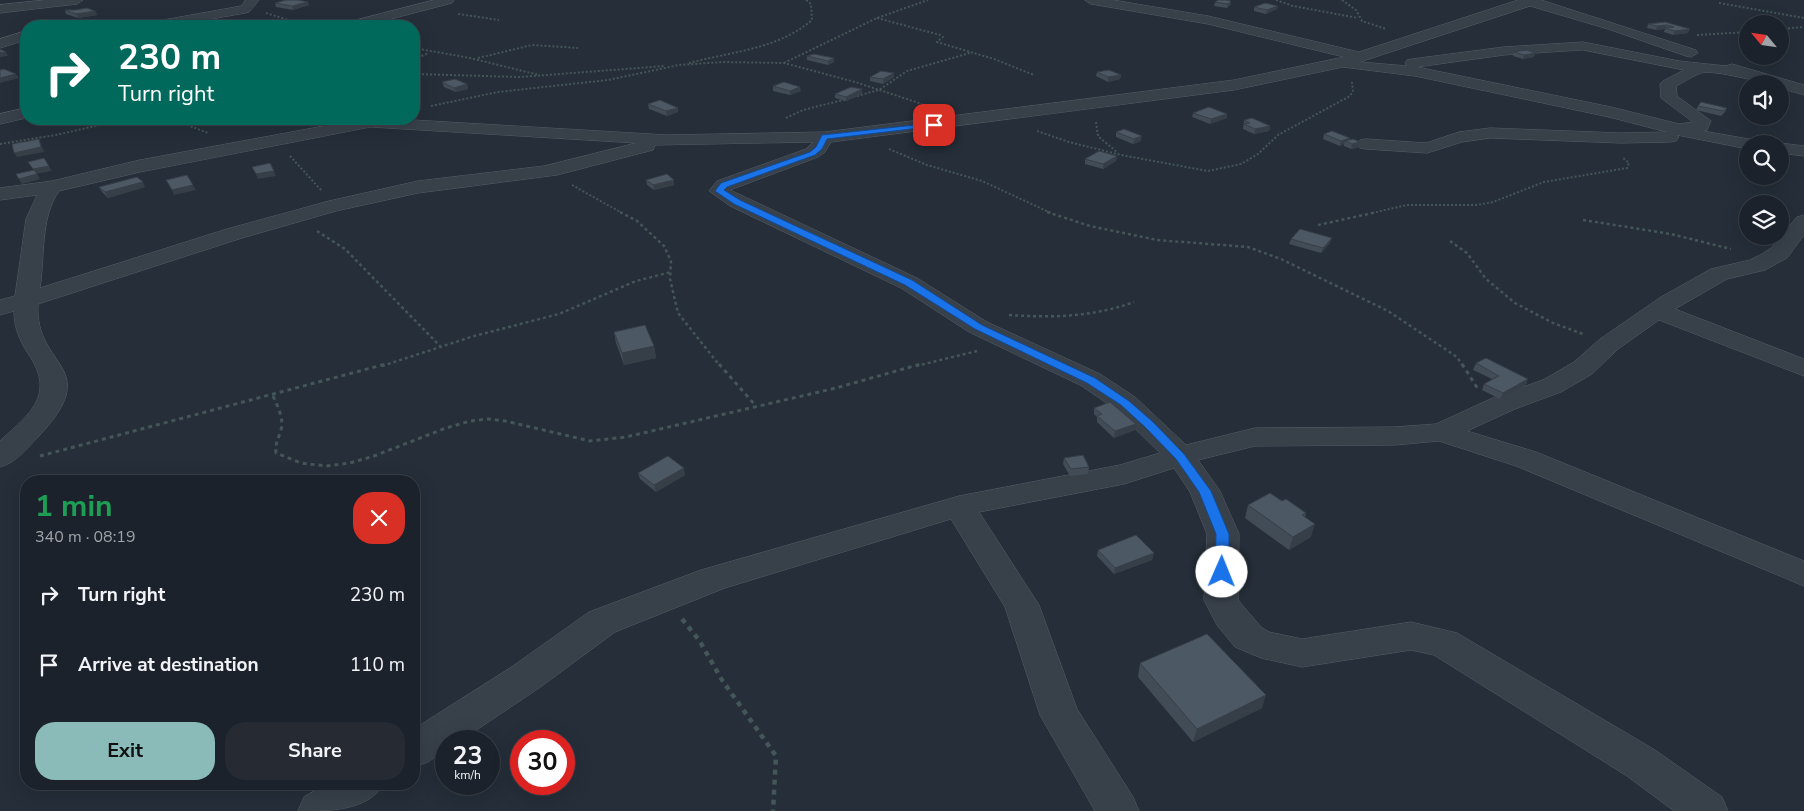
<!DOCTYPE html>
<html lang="en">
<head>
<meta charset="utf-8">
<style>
	body { margin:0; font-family:"Nunito Sans",sans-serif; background:#252a33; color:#f1f3f6; height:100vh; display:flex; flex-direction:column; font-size:19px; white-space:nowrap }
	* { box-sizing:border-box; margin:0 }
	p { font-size:16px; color:#a0a4a9 }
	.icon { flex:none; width:28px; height:28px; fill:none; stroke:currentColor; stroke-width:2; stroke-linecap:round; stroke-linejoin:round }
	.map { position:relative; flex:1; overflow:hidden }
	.side { position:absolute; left:20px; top:475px; width:400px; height:315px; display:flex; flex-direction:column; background:#1c222b; border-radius:20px; box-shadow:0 5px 20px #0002,0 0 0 1px #3a3f47 }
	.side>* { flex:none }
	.banner { position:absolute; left:20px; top:20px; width:400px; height:105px; border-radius:20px; box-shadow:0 5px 20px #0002,0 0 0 1px #3a3f47; background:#00695c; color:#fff; overflow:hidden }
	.needle { width:32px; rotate:299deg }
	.tools { position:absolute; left:1739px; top:15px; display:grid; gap:10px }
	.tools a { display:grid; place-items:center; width:50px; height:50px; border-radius:50%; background:#1c222b; box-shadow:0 5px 20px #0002,0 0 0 1px #3a3f47; font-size:25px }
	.speed { position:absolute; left:435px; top:730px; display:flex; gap:10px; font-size:25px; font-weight:700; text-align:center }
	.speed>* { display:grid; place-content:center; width:65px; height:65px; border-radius:50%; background:#1c222b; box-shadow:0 5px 20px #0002,0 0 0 1px #3a3f47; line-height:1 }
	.speed small { font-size:12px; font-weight:400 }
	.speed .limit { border:8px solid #d22; background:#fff; color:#111 }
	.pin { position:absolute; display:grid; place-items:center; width:42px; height:42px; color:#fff; margin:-21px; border-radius:10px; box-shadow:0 2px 8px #0006 }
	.me { position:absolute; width:55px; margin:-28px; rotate:1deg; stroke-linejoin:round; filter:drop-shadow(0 0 4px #0008) }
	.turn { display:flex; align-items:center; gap:18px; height:105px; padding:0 15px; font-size:22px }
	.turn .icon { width:65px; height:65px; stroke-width:2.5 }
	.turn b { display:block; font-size:35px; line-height:42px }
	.round { display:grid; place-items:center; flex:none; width:52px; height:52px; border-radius:20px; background:#252a33 }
	.summary { display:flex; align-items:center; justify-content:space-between; height:85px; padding:0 15px }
	h1 { font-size:30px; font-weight:700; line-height:38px; color:#1e9e55 }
	.primary-button { display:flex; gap:10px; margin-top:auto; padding:10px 15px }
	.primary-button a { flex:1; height:58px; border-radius:20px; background:#8bbbb9; color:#111; font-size:20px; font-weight:700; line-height:58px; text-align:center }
	.primary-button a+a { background:#252a33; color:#f1f3f6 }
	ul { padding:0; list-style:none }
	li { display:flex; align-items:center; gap:15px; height:70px; padding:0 15px }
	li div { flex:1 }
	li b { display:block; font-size:19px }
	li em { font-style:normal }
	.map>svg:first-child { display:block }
</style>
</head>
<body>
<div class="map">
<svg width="1804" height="811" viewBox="0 0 1804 811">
	<rect width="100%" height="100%" fill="#252e39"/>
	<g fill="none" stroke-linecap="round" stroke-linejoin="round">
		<g stroke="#565e68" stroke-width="1">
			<path id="minor" d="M45,0H83L77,4L0,13V5Z
				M246,0H259L249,12L245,13L172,26H145L152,22L241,6Z
				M434,0H454L452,3L364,26H343L345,23Z
				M1085,0H1113L1208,16L1359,52L1518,0H1541L1696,50L1698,53L1691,57L1686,56L1608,29L1530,6L1360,62L1407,66L1405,63L1407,60L1412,59L1504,47L1583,42L1679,61L1726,66L1732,64L1804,85V95L1780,88V84C1761,84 1716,69 1701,73C1693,76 1684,82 1676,86L1677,96L1711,121L1707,130L1703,131L1754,140L1757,144H1748V149L1677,135L1679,137L1676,141L1670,142L1621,143L1490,138L1462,142L1427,153L1366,149L1360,148L1357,144L1360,140L1366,139L1426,143L1459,132L1490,128L1621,133L1667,132L1609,117L1415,76L1343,67L1234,90L831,142L825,152L818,157L730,190L917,278L987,322L1100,374L1135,397L1186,445L1255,428L1395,427L1436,424L1495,397L1543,380L1574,362L1600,339L1661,297L1711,269L1750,260L1762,254L1771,248L1797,217L1804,215V235L1787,258L1765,270L1727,279L1675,309L1804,359V376L1659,320L1618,349L1592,374L1561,392L1515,409L1467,431L1536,452L1804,561V586L1516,466L1439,441L1395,445L1255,446L1198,460L1220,491L1239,534L1238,600L1261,627L1269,632L1302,639L1411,622L1457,633L1655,750L1722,797L1728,811H1674L1627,776L1434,655L1411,650L1302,667L1261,658L1235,647L1217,625L1204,600L1207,534L1190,492L1174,468L1124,484L979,512L1039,605L1077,709L1133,797L1139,811H1095L1040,715L1005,607L951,519L725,588L615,632L539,688L460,741H446V750L428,762L414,767V729L513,666L589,612L701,570L959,496L1120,465L1160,453L1115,409L1082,386L969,332L901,288L730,206L709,191L717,181L806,149L813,142L655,145L653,150L557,175L418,193L336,211L242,238L38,304C34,369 106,365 38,437C27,448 16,463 0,467V441C27,416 55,397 31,358C21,343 14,330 14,311L0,315V300L15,296L26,219L37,195L0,200V188L52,181L140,160L340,123L335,119H396L667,135L825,132L1234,80L1344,57L1208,24L1091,4ZM1583,50L1684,70L1663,81L1660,84L1661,98L1693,122L1679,124L1611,107L1417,67L1504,55ZM371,127L636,143L544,166L418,181L329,201L227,229L40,288C45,257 40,218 59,191L140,172Z
				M26,31V40L0,48V39Z
				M26,108V118L0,124V114Z
				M1780,143L1804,146V156L1780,153V144H1776Z
				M327,784H384C367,811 331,811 298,811L304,797Z"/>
		</g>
		<path stroke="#445658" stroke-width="2" stroke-dasharray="2 2" stroke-linecap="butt" d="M1276,0L1293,6L1358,18
			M1342,0L1356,10L1362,21L1386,29
			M1719,3L1804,18
			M266,13L308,26
			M458,14L499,20
			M877,18L940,35L943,37L937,42L994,59L1034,75
			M1780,29L1804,27
			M1697,35L1748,32
			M414,48L470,58L539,75
			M478,58L532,45L578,48
			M414,59L429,53
			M689,63C730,52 779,49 812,20L811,4L806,0
			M784,63L877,18L928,0
			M414,74L520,77L665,66
			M853,97L879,90L907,71L970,53
			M431,106L498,92L608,80L679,65L723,62L784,63L855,82L922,104
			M786,118L803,110L847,99
			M172,119L208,133
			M1096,122L1098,136L1118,153
			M1037,131L1069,142L1121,155L1208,171L1241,164L1258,154L1278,135L1350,96L1353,91L1352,82
			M0,144L56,135L126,119
			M889,149L927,165L982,181L1051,213
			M290,156L321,190
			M572,185L622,213
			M1372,213L1407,205H1477L1493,202L1544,182L1627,168L1629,163L1622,157"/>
		<path stroke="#445658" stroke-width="2.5" stroke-dasharray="3 3" stroke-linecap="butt" d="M620,212L637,221L664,246L671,261L670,279L678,313L720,366
			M1047,212L1090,226L1157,240L1248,247L1281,259L1388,311L1457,357L1463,366
			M1583,220L1671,234L1731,249
			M1318,225L1377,212
			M317,231L345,249L440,346
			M1450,241L1467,253L1486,279L1515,303L1553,323L1583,334
			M1009,315C1053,318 1092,317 1134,302
			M382,366L474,336L559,314L636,281L671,272
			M916,366L977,351"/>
		<path stroke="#445658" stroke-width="3" stroke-dasharray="4 4" stroke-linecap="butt" d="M719,364L755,405
			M1462,364L1478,389
			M273,396C278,407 284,418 281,430C278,440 275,443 276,453L301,463L326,466L350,463L374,456L446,428L470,421L488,419L505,421L590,441L626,437L836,388L921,364
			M40,456L386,364"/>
		<path stroke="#445658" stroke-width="4.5" stroke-dasharray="5 5" stroke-linecap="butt" d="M682,619L699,640L722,680L776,756L773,811"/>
		<use href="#minor" fill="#38404a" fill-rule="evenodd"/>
	</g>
	<path fill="#424c57" d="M1215,2L1231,4L1227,8L1214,6Z
		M275,3L309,5L293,10L276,7Z
		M1254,7L1277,9L1266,14L1254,11Z
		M65,10L95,11L97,15L78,18L66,14Z
		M1665,22L1688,33L1673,35L1664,32L1665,29L1656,30L1647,28L1648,24Z
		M1514,52L1534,57L1523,59L1513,56Z
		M807,56L834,62L828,65L807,60Z
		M1097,72L1121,75L1120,79L1108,82L1096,76Z
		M870,77H894L883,84L870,81Z
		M442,82L467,84L468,89L456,92L444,87Z
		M773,86L801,91L790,95L773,91Z
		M862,89V94L846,101L835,98V94Z
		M648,104L678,108V112L667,116L649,109Z
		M1698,106L1727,108L1725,112L1721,116L1696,110Z
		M1193,113L1227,114V118L1210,124L1192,117Z
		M1244,120L1270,126L1269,131L1254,134L1243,129Z
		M1116,132L1141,141L1133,144L1116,137Z
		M1324,134L1360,142L1359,147L1351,149L1344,146V144L1340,146L1323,139Z
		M1117,156L1116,161L1103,169L1085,164V159Z
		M646,180H674V185L654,190L647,185Z
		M99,187H145L108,198L102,192Z
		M1291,239L1330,243L1321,253L1289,244Z
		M614,332L654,346L656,358L624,365L616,343Z
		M1476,363L1526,385L1500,399L1482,390L1484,384L1492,379L1473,370Z
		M1094,408L1135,430L1114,438L1097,422V417L1094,414Z
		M1064,458L1089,467L1088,474L1070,476L1063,464Z
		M638,473L685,475L656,492L640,479Z
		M1282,501L1306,513L1305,517L1311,537L1289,550L1245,518L1248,505Z
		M1098,550L1154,553L1152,560L1114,574L1097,556Z
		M1140,663L1262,708L1193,742L1138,677Z"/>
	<path fill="#363e47" d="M1231,1V4L1227,8L1228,4Z
		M308,2L309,5L293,10L292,6Z
		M1278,6L1277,9L1266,14L1267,10Z
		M95,11L97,15L78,18L76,14Z
		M1667,25L1665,29L1656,30L1657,26Z
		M1690,29L1688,33L1673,35L1675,31Z
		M6,52L8,56L0,57V53Z
		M1536,53L1534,57L1523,59L1524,55Z
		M834,58V62L828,65V61Z
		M894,73V77L883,84V79Z
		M16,74L19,78L0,83V78Z
		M1121,75L1120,79L1108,82V77Z
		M467,84L468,89L456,92L454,88Z
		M800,87L801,91L790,95V91Z
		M862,89V94L846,101V97Z
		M678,108V112L667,116L666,111Z
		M1227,114V118L1210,124L1211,119Z
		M1270,126L1269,131L1254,134L1255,129Z
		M1142,136L1141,141L1133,144L1134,139Z
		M1350,138L1349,143L1345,141L1344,144L1340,146L1341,141Z
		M39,139L41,144L44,152L17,157L14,153Z
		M1360,142L1359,147L1351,149L1352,144Z
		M1117,156L1116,161L1103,169V164Z
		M49,166L52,171L35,174L33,169Z
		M274,171L276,176L258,179L256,174Z
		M37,174L40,179L22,184L19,179Z
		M674,180V185L654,190L653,185Z
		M143,182L145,187L108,198L105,192Z
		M193,185L196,190L174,195L172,190Z
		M1332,238L1330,243L1321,253L1323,248Z
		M654,346L656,358L624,365L622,353Z
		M1528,379L1526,385L1500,399L1503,393Z
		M1136,424L1135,430L1114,438L1115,431Z
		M684,468L685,475L656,492L654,485Z
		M1315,524L1311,537L1289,550L1293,537Z
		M1154,553L1152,560L1114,574L1115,568Z
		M1266,695L1262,708L1193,742L1197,729Z"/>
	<path fill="#4d5865" stroke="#363e47" d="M286,0H298L308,2L292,6L275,3Z
		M1218,0H1226L1231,1L1228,4L1215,2Z
		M1265,3L1278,6L1267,10L1254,7Z
		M87,8L95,11L76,14L65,10H75Z
		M1665,22L1690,29L1675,31L1665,28L1674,27L1667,25L1657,26L1648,24Z
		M0,49L6,52L0,53Z
		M1526,50L1536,53L1524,55L1514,52Z
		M814,54L834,58L828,61L807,56Z
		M4,69L16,74L0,78V70Z
		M1109,70L1121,75L1108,77L1097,72Z
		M881,71L894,73L883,79L870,77Z
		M455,79L467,84L454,88L442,82Z
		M784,82L800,87L790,91L773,86Z
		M851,87L862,89L846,97L835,94Z
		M660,100L678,108L666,111L648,104Z
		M1701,102L1727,108L1723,111L1698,106Z
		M1209,107L1227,114L1211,119L1193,113Z
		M1252,118L1270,126L1255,129L1244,124L1250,123L1244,120Z
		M1124,129L1142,136L1134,139L1116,132Z
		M1332,131L1350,138L1341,141L1324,134Z
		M39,139L41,147L14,153L12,144Z
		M1353,139L1360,142L1352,144L1345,141Z
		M1099,151L1117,156L1103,164L1085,159Z
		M44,158L49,166L33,169L28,162Z
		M270,163L274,171L256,174L252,167Z
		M34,170L37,174L19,179L16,174Z
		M667,174L674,180L653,185L646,180Z
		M187,175L193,185L172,190L166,180Z
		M137,177L143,182L105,192L99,187Z
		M1300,229L1332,238L1323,248L1291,239Z
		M645,325L654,346L622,353L614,332Z
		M1486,358L1528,379L1503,393L1484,384L1499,376L1476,363Z
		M1110,402L1136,424L1115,431L1097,416L1102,414L1094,408Z
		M1083,455L1089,467L1071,469L1064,458Z
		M668,456L684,468L654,485L638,473Z
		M1270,493L1282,501L1286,499L1306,513L1302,515L1315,524L1293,537L1248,505Z
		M1136,535L1154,553L1115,568L1098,550Z
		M1207,634L1266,695L1197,729L1140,663Z"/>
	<path fill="#1a73e8" stroke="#114b97" d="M934,123L936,126L827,139L822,149L815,155L727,187L724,190L740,200L912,280L982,325L1095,378L1129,401L1153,422L1184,454L1211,491L1229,534V572L1227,575L1222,577L1215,572L1216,534L1199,492L1176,459L1145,427L1121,405L1087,383L975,329L905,285L734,204L715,191L721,183L810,152L816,147L822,135Z"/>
</svg>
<div class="tools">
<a><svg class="needle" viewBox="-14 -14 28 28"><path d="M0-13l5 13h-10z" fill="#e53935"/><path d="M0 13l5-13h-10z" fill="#a0a4a9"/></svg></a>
<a><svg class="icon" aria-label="sound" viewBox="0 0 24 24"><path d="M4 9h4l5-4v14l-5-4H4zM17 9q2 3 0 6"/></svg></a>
<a><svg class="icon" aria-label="search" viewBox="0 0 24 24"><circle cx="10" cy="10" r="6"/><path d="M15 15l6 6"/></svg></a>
<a><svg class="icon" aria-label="layers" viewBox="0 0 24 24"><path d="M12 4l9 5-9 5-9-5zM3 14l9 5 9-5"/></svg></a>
</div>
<div class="speed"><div>23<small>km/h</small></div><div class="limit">30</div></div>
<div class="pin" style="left:934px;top:125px;background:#d93025"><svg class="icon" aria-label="arrive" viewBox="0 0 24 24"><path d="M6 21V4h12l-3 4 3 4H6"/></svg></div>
<svg class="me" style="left:1222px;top:572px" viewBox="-20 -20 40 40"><circle r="19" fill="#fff"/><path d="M0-13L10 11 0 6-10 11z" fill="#1a73e8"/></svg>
<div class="banner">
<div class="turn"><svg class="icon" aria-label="right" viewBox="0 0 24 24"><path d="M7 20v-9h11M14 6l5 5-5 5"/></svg><div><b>230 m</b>Turn right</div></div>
</div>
<section class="side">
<div class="summary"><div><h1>1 min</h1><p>340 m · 08:19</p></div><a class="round" style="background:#d93025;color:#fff"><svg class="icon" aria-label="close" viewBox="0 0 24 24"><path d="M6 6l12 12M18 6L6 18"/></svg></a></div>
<ul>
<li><svg class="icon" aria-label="right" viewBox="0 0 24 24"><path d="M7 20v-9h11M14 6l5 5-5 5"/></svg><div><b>Turn right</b></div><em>230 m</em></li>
<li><svg class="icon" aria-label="arrive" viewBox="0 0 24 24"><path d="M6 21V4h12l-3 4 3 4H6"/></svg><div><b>Arrive at destination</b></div><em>110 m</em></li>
</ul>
<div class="primary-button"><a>Exit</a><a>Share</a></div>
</section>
</div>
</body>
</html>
